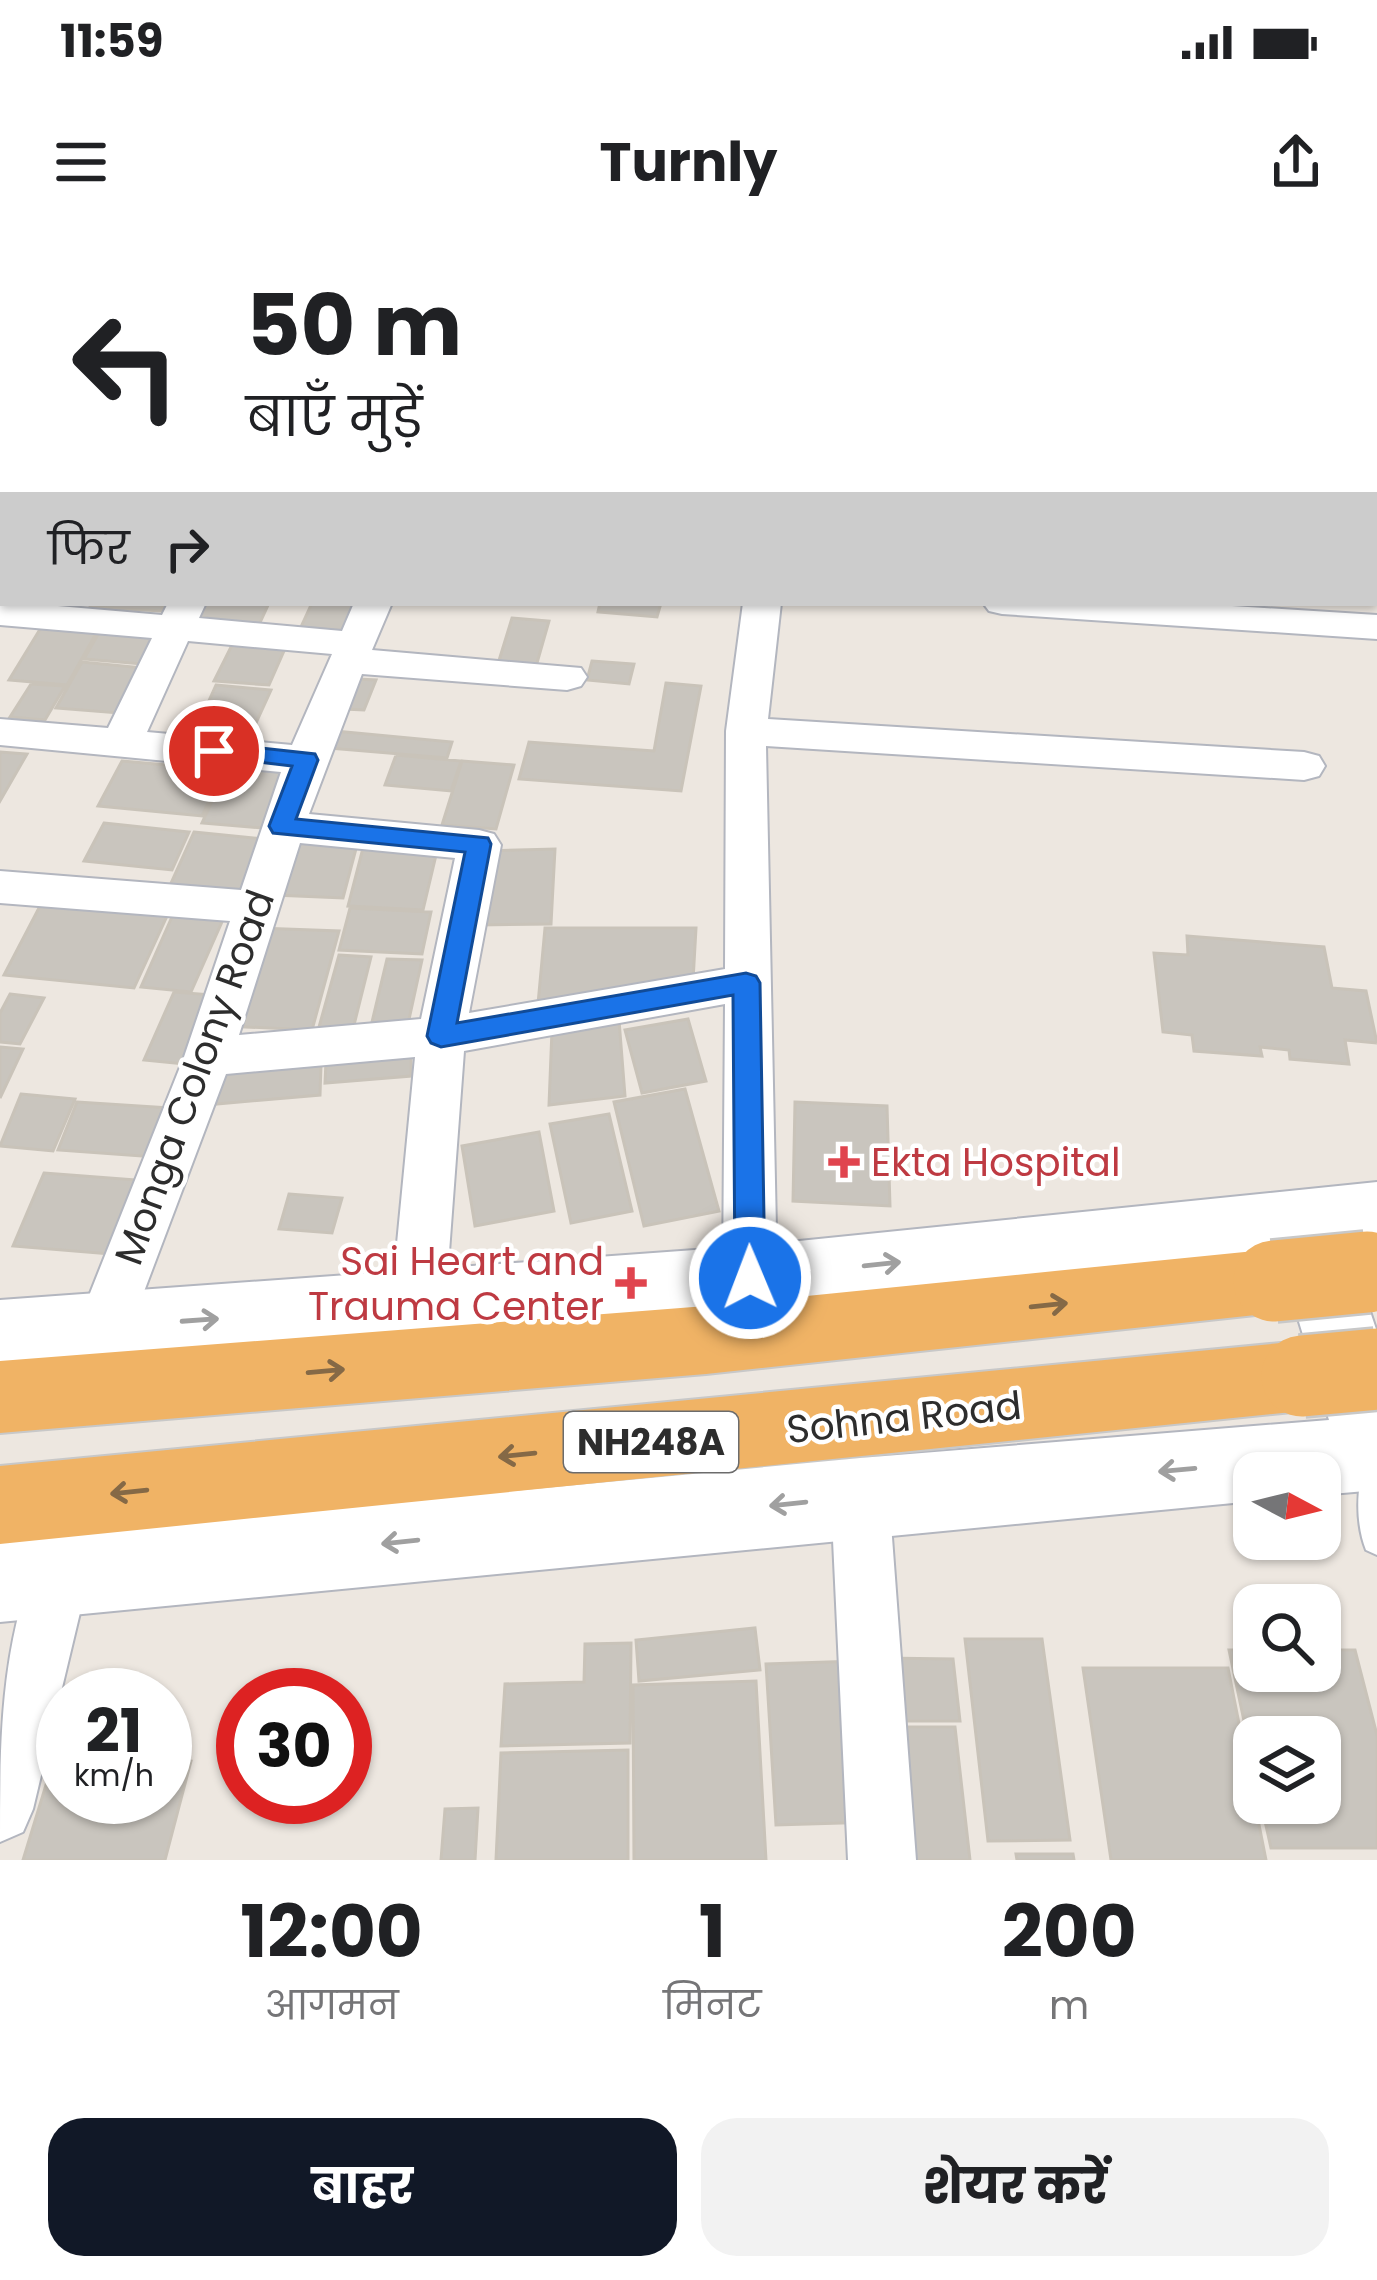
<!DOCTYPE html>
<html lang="hi">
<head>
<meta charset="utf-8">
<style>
	body { margin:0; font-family:Poppins,"Noto Sans Devanagari",sans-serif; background:#f2f2f2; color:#202124; height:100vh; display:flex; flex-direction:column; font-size:45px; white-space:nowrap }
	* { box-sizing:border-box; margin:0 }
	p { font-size:39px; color:#757577 }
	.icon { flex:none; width:66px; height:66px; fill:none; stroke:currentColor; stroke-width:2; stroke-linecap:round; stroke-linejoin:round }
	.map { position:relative; height:1620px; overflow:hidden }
	.side { display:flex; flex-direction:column; background:#fff; flex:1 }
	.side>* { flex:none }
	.banner { position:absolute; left:0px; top:0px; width:1377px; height:366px; box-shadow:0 3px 9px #0004; background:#fff; color:#202124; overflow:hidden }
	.needle { width:78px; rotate:97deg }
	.tools { position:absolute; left:1233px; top:1212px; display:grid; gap:24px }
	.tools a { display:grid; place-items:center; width:108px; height:108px; border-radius:24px; background:#fff; box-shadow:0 3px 9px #0004; font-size:60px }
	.speed { position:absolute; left:36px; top:1428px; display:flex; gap:24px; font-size:60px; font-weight:700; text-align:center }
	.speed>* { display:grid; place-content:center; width:156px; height:156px; border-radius:50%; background:#fff; box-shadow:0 3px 9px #0004; line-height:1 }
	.speed small { font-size:30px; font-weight:400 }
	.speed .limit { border:18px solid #d22; background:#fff; color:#111 }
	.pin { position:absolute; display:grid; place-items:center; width:102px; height:102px; color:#fff; margin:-51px; border:6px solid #fff; border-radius:50%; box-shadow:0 3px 12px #0007 }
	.me { position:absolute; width:132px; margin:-66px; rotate:359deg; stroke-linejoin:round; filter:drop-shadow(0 0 9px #0008) }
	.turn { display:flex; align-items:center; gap:42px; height:252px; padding:0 48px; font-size:54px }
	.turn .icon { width:156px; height:156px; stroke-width:2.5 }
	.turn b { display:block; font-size:84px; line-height:102px }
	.then { display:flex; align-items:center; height:114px; padding:0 48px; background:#0003; gap:24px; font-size:45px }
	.eta { display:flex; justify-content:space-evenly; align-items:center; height:204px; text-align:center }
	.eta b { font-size:72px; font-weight:700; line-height:84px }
	.primary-button { display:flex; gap:24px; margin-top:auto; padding:24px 48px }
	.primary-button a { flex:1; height:138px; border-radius:36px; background:#111827; color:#fff; font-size:48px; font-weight:700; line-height:138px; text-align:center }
	.primary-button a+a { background:#f2f2f2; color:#202124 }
	.status { display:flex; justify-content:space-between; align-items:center; height:84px; padding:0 60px; background:#fff; direction:ltr }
	.status svg { height:33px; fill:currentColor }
	header { display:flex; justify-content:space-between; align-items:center; height:156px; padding:0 48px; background:#fff; font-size:54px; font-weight:700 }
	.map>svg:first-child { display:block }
</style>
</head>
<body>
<div class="status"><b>11:59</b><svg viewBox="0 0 49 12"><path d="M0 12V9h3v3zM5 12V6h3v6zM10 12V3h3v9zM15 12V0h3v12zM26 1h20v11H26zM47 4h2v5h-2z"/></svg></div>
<header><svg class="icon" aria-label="menu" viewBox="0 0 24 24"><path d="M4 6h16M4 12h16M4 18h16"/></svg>Turnly<svg class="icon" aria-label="share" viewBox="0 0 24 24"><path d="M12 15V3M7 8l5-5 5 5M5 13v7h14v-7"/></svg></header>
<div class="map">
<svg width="1377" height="1620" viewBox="0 0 1377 1620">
	<rect width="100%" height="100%" fill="#ede7e0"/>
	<path fill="#c9c5be" stroke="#c9c3b9" stroke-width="3" d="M1374,34H1377V182H1374Z
		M92,363H165L161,371L90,367Z
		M198,363H269L258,387L188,381Z
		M312,363H361L348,391L301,387Z
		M600,363H661L657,377L598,372Z
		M512,378L549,381L535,430L497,427Z
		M42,386L98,390L67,445L9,440Z
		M101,389L159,395L142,424L84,419Z
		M235,399L287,404L269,445L214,441Z
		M592,421L634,424L629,444L587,440Z
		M82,422L143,428L119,473L56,468Z
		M357,439L376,440L364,470L345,469Z
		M666,443L701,446L681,551L519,539L529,502L654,511Z
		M31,444L65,446L45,480L10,477Z
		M216,445L271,450L251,494L196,490Z
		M335,491L452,502L447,518L328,508Z
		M0,512L27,514L0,561Z
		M396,515L461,521L451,551L385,545Z
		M122,521L223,530L202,576L98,566Z
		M462,521L514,525L496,589L442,585Z
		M230,522L288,527L262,588L202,583Z
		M104,583L189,592L172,630L84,621Z
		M194,592L264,599L241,656L168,650Z
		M292,602L357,605L343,658L275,655Z
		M363,608L437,611L423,670L348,666Z
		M555,609L551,684L478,685L484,611Z
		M41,664L167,676L134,748L4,735Z
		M350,668L431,672L422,714L339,710Z
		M175,670L225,675L191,752L141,747Z
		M258,688L339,691L312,790L226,786Z
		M545,688H696L693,741L538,764Z
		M1187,696L1324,707L1332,748L1366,751L1377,803L1345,800L1349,824L1290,819L1289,810L1260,807L1262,816L1194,811L1192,795L1163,792L1154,713L1188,715Z
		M339,715L371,717L353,789L319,787Z
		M387,719L422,720L408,784L372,782Z
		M174,752L212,755L184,824L144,820Z
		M10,754L44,758L20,804L0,802V773Z
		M688,779L706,841L642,853L625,790Z
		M619,780L625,856L549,865L552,790Z
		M0,807L23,809L0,858Z
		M411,813V836L325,843L326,821Z
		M321,825L320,855L205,865L207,835Z
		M685,849L719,971L644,986L614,862Z
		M21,854L75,859L53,911L0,906Z
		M77,862L172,868L155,917L58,910Z
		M795,862L887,866L890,966L793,961Z
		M609,874L632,971L571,983L550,884Z
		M539,892L554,971L475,986L462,906Z
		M44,933L137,940L110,1014L13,1006Z
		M289,954L342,958L332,993L279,989Z
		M755,1388L760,1430L639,1441L636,1400Z
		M965,1399H1042L1070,1600L988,1601Z
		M631,1403L630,1503L501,1506L505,1444L584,1442L585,1404Z
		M1229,1410H1254V1431H1320V1410H1355L1377,1495V1608H1271L1261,1563H1320V1497H1254V1528Z
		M882,1418L953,1419L960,1481H888Z
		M858,1421L874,1582L776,1585L766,1424Z
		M1083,1428H1228L1266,1620H1111Z
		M756,1441L766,1620H634L633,1445Z
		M890,1487H955L970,1620H902Z
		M57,1509L63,1510V1557H165V1519L191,1521L165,1620H23Z
		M628,1510V1620H496L501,1513Z
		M478,1568L475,1620H441L445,1569Z
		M1016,1614H1073L1074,1620H1017Z"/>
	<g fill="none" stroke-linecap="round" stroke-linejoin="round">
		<g stroke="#b3b6bf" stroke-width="4">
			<path id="service" d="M1374,183H1377V193H1374Z
				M1377,1216V1315L1366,1310C1356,1285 1355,1246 1367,1220Z"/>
		</g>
		<g stroke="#b3b6bf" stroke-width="4">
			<path id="minor" d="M109,0H220L222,3H111Z
				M0,102H3V120H0Z
				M0,230H3L0,255Z
				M0,361L162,375L168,363H206L199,378L342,391L354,363H392L372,410L581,428L587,437L581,446L567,450L362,434L309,574L479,590L494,594L501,605L469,773L725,729L726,491L743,363H781L768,479L1304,512L1319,516L1325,526L1319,536L1304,540L766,506L777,1038L769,1055L750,1061L731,1055L723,1038L725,764L464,811L445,1066L437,1083L418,1090L399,1083L391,1066L415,817L226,834L131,1086L123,1103L104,1110L85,1103L77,1086L184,817L230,681L0,663V631L241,650L281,532L0,505V479L108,488L152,398L0,385ZM188,401L332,414L292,505L147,492ZM300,603L455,618L421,779L239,795Z
				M983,363H1184L1377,375V399L1002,374L989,371Z
				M860,1229L881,1237L889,1257L916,1620H848L831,1257L839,1237Z
				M59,1305L80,1314L89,1335L33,1569L23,1592L0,1602C0,1502 0,1409 38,1314Z"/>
		</g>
		<g stroke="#b3b6bf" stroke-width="4">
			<path id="secondary" d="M1377,942V1002L1348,1006L1377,1092V1250L1320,1255V1233H1254V1261L0,1382V1300L860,1218L1329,1180L1278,1013L750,1070L0,1128V1060L750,1006Z"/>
		</g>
		<g stroke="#c8c8c8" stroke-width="4">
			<path id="trunk" d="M1274,1009L1300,1018L1311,1041L1300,1064L1274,1073L706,1134L0,1193V1121L706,1066Z
				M1302,1101L1329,1111L1340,1136L1329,1161L1302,1171L0,1304V1226Z"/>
		</g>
		<use href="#service" fill="#fff" fill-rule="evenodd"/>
		<use href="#minor" fill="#fff" fill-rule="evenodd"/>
		<use href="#secondary" fill="#fff" fill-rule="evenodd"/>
		<use href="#trunk" fill="#f0b365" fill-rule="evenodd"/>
		<g stroke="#c8c8c8" stroke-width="86" stroke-linecap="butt">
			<path id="trunk-bridge" d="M1274,1041L1367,1032
				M1302,1136L1377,1129"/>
		</g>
		<use href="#trunk-bridge" stroke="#f0b365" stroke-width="81"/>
	</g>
	<defs><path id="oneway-shaft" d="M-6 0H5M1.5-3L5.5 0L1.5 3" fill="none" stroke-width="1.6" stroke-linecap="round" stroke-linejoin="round" transform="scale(3)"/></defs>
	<g stroke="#a0a0a0">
		<use href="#oneway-shaft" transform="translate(882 1024) rotate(-6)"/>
		<use href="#oneway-shaft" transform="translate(200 1080) rotate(-4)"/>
		<use href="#oneway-shaft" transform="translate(1177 1230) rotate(175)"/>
		<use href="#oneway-shaft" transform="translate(788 1264) rotate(174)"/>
		<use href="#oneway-shaft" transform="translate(400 1302) rotate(174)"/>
	</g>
	<g stroke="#856946">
		<use href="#oneway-shaft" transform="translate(1049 1065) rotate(-6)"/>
		<use href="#oneway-shaft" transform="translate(326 1131) rotate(-5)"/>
		<use href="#oneway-shaft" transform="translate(517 1215) rotate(174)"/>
		<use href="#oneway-shaft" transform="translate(129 1252) rotate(174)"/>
	</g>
	<path fill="#1a73e8" stroke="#114b97" stroke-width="3" d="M214,503L315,514L318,520L296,579L488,598L491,604L457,783L746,733L756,736L760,743L765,1038L761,1047L750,1051L739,1047L735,1038L733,755L441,807L431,803L427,796L465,612L273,593L269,586L292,526L206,516V505Z"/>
	<g fill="#e0444e" stroke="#fff" stroke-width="4.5">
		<path d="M838 904h12v12h12v12h-12v12h-12v-12h-12v-12h12z"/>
		<path d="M625 1025h12v12h12v12h-12v12h-12v-12h-12v-12h12z"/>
	</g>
	<g text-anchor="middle" stroke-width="9" stroke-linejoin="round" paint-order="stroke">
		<rect fill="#fff" stroke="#6c6c6c" stroke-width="3" x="564" y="1172" width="174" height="60" rx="9"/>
		<g font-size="36" font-weight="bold" fill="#2d2d2d">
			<text x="651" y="1215">NH248A</text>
		</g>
		<g font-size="39" fill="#2d2d2d" stroke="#fff">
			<text transform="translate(194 837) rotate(-70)" y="14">Monga Colony Road</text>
			<text transform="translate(904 1177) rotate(-6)" y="14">Sohna Road</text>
		</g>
		<g font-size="39" fill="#be3a42" stroke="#fff" text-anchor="start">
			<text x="871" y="936">Ekta Hospital</text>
			<text x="604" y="1035" text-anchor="end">Sai Heart and<tspan x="604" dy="45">Trauma Center</tspan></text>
		</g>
	</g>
</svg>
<div class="tools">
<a><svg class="needle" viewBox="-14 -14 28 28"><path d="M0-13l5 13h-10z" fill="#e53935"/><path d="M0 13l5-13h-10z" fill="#757577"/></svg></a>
<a><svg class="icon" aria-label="search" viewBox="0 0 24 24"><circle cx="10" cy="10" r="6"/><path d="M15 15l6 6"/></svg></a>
<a><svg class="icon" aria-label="layers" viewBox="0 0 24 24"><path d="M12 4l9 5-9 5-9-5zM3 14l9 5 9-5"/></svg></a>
</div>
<div class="speed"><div>21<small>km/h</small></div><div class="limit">30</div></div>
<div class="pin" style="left:214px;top:511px;background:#d93025"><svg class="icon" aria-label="arrive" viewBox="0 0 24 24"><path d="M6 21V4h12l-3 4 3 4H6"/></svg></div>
<svg class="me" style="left:750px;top:1038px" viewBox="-20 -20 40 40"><circle r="17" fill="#1a73e8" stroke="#fff" stroke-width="3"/><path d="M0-11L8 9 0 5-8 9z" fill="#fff"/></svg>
<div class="banner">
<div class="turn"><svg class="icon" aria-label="left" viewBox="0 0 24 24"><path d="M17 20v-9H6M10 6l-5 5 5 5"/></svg><div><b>50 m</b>बाएँ मुड़ें</div></div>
<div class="then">फिर<svg class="icon" aria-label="right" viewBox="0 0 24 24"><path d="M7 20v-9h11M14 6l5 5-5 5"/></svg></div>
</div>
</div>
<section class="side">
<div class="eta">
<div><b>12:00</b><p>आगमन</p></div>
<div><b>1</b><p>मिनट</p></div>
<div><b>200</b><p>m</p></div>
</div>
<div class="primary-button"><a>बाहर</a><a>शेयर करें</a></div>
</section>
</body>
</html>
